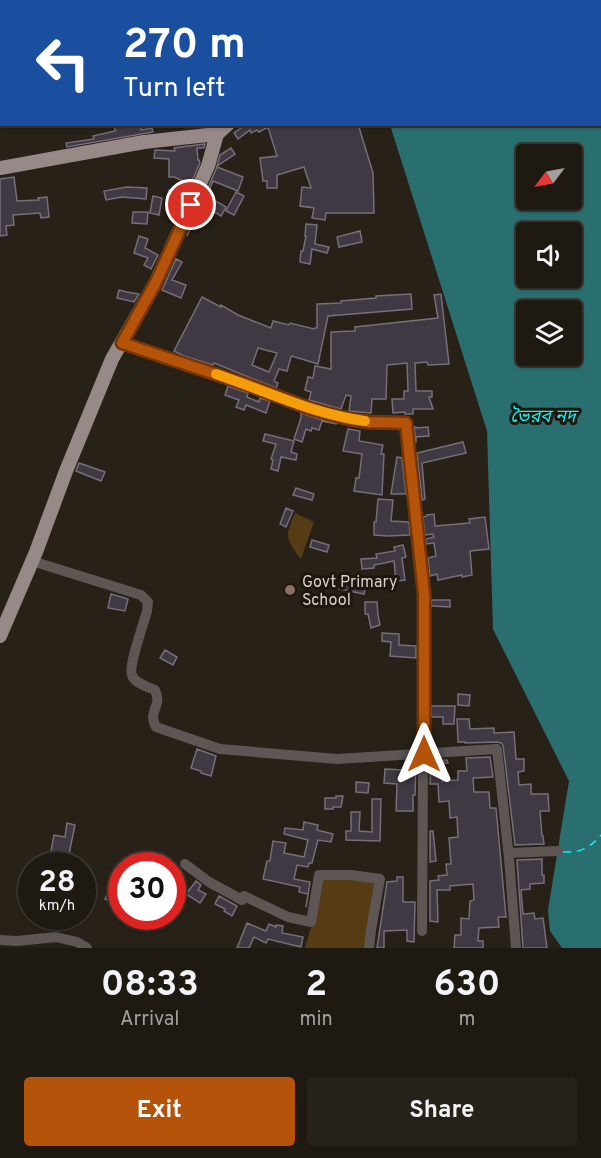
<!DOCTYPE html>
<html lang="en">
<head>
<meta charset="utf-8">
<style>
	body { margin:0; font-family:Overpass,"Noto Sans Bengali",sans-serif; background:#26221a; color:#f1f3f6; height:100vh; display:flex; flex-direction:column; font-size:22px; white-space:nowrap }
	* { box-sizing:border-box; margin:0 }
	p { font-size:20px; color:#a1a09f }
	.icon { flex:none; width:33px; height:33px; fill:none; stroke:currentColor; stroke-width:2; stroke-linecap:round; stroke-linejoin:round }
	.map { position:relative; height:948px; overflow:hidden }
	.sheet { display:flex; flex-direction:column; background:#1e1911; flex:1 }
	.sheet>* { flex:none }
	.guide { position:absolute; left:0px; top:0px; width:602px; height:126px; box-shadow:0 2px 4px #0004,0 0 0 2px #3c3831; background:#1a4fa0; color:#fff; overflow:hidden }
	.needle { width:39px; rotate:238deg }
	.buttons { position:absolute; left:516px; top:144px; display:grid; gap:12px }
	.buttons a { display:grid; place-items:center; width:66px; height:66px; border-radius:6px; background:#1e1911; box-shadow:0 2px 4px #0004,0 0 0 2px #3c3831; font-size:30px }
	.speed { position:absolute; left:18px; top:852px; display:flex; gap:12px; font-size:30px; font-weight:700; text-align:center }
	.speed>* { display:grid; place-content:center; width:78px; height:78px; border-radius:50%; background:#1e1911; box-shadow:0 2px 4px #0004,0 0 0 2px #3c3831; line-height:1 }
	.speed small { font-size:15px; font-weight:400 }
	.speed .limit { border:9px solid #d22; background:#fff; color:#111 }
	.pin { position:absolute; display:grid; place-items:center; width:51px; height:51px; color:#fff; margin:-26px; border:3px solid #fff; border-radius:50%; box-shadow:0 2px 6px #0007 }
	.me { position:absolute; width:66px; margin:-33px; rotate:0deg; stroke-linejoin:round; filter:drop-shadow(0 0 4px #0008) }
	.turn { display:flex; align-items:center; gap:21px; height:126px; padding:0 24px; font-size:27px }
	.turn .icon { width:78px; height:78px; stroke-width:2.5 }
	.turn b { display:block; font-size:42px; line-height:51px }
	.eta { display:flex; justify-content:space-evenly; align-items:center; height:102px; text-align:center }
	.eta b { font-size:36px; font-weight:700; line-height:42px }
	.action { display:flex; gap:12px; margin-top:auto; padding:12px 24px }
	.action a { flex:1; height:69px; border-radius:6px; background:#b45309; color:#fff; font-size:24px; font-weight:700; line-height:69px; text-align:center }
	.action a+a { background:#26221a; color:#f1f3f6 }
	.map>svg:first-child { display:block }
</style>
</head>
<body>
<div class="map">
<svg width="601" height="948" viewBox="0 0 601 948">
	<rect width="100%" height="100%" fill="#282117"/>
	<path fill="#553c14" d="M295,513L314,522L301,559C286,539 284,537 295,513Z
		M320,876L379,880L367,948H305L311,927Z"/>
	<path fill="#296f70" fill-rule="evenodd" d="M0,0H601V948H562L550,931L548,910L569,781L493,629L487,431L390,125L600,124V2H2L1,90H0ZM526,154H572V200H526ZM526,232H572V278H526ZM526,310H572V356H526Z"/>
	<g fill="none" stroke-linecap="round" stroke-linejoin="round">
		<path stroke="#16edf1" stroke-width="1.5" stroke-dasharray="8 6" stroke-linecap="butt" d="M340,2L367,0
			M563,852C580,853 590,848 601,835"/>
	</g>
	<path fill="#403842" stroke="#766e79" stroke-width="1.5" fill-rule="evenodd" d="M114,124H140L141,130L152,128L153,132L67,147L66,143L94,139L93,136L115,131Z
		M247,124H358L373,173L374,213H326L325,220L312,218L314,208L300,206L302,187L311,188L304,167L277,175V188H267V181H263L260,158L277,156L268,127L259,132L257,130L251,133L250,130L238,139L234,133Z
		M205,144L204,148H197L198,160H199L200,163L182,203L167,198L169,190L182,194L186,182L174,177H169V159L154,158L155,150L175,151L174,148Z
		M231,148L235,154L217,166L220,155Z
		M217,167L243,177L238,191L213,181L207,196L226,207L221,216L201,204L187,236Z
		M14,177L17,201L39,200L38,198L47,197L49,217L41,218L40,213L13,215L14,225L6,226L7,235L0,236V179Z
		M127,187L147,188L146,199L122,197L106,200L104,191Z
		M236,192L244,196L234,215L226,211Z
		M153,196L162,198L159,215L150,213Z
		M133,212H148L147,224L132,223Z
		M306,224L317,225L315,244L329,247L327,253L312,249L310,264L300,262L301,251H303L306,236H305Z
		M360,231L362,242L339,247L337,237Z
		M139,236L148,239L145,248L158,255L151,269L144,265L148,258L134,253Z
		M176,259L182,262L172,280L186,285L181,298L162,290Z
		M119,290L127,292L139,294L134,302L117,298Z
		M411,294L412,309L328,316L318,364L292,356L291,357L287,371L279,369L274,381L278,383L276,388L214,363L213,365L184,356L174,351L202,297L221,307V305L238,315L271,328L273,321L289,325L290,323L314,329L315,328H317V304L341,303V301L376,298V296ZM258,348L277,353L269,372L252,365Z
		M441,294L449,364L428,365L427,362L415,363L416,391H432V397H429L433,409H413V414H405V412L393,413L392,399H404V391H408L407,363L387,365L386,399H372L371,413L349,411L351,396L346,395L341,409L309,400L311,392L305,390L308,377L313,378L315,366L331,369V332L355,331V327L438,318L434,295Z
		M228,386L248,393L247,397L259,402L260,398L270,401L266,413L246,405L244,410L236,407L239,400L225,395Z
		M301,413L309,416L337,424L322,421L319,430L312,428L311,431L306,429L302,442L294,439L301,418Z
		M414,427H416V428L428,427L429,436L416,437V443Z
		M348,429L360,431L359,441L383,445L381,454H384L382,495L354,491L356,478H359L362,454L343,451Z
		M265,434L294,441L291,452L297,454L296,460L281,457L278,471L271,469L273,460L271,459L276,444L263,441Z
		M463,442L466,453L422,463L425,499L422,500L417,453Z
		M397,457L402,458L406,494H391Z
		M79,463L105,472L101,481L76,471Z
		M296,488L314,494L312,500L293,495Z
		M378,499L393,500L391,521L409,522L410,535L388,536L374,535V522H376Z
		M286,508L293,511L286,527L280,524Z
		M434,514L435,526L470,523L469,519L485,517L489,549L470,551L472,575L462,577V575L438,580L437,574L430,576L428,558L436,556L434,543L426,544V539L434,537L433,534L425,535L423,517L427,516V515Z
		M312,540L329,545L327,552L310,547Z
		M403,545L406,557L402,558L405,580L396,581L394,561L374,565V568L362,569L361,559L377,558L376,554L395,551L394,547Z
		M342,573L349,574L348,582L366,585L364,594L339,589Z
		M111,594L128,599L125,611L108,608Z
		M431,600H450V607L431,606Z
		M365,602H377L378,615L380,625L371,628L368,614H365Z
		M382,633L399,634V645L416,646V658L390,656L391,642L382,641Z
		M165,650L177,657L173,665L160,658Z
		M458,694L470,695L469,706L458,705Z
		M431,706H455L454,724H443V717H431Z
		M457,719H469L470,729L494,728V733L514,732L516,759H524V771L518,772L519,785L531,784V794H548L549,811H540L542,836H543L544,844L515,845L503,745L501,743L497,742L465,743V742H458Z
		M197,749L216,756L211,776L201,773V771L191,768Z
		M490,757L493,777L473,778L474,792H489L490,808H496L506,917H498L499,927L479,928L478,941H483V948H454L455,935H461V918L469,919L470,901L474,900L473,884L450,886V890H437L438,922L430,921V881L439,880L438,876L447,875L446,864H451L449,838L458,837L457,817L450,818L449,801L439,802L438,784H430L431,761L447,760L448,763H442V781L458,780V771H467L466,758Z
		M405,762H416L415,795H413V811H396L397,784L384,783L385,769L405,770Z
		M356,782L369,783L368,793L356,792Z
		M336,796H343L341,807H333V809H325V798H336Z
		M372,799H381L380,841L346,840V831H351V812H360L359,831L372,832Z
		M304,822L318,825L317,830L333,834L331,842L318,840L312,863H309L308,867L297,865L294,879L310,882L306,907L308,894L299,892L300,887L263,879L267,861H270L273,841L286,843L284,853L304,857L308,840L284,834L285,828L303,830Z
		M67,823L75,825L69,854L66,853L64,860L50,856L54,835L65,837Z
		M430,831H433L436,861L430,862Z
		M542,859V875H544V883L530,884V889L521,890L523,914L534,913L535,919L543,918L547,948H523L517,860Z
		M397,877H403V902H415L414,942L407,941V930L384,931V948H377L387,882L397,881Z
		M196,881L201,885L198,890L206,894L200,903L186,894Z
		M110,889L122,896V906L105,899Z
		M219,896L237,906L232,916L224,911L225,909L215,904Z
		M247,923L266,931L269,924L276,927V925L283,926L282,933L303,937L301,947L268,939L266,943L254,937L249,948H237Z"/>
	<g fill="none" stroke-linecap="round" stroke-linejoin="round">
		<path stroke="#5d5655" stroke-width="10" d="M122,343L248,385L311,409L349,419L369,422L406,423L424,594L422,931
			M32,561L141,595L148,602L147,611C144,623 128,666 132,675C134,683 148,687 155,690C161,704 154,705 153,717C153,719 155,725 156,727L220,749L337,759L497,749L509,858L516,948
			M509,853L558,851
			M185,864L209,882L242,900L244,896L288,917L311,922L319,875H351L380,879L371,930L369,948
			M0,940L17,941L56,937L77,942L87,948"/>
		<path stroke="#978988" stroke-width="14" d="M0,168L144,142L217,134
			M0,636L36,552L66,471L112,359L156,282L208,166L217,134L228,124"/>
	</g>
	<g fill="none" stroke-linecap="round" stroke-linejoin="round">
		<g stroke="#753606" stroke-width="15">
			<path id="route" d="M191,205L156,282L122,343L248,385L311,409L349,419L369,422L406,423L424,594V754"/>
		</g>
		<use href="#route" stroke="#b45309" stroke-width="10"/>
		<path stroke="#f59e0b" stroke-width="10" d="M216,374C266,391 313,414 365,421"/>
	</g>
	<circle fill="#8d6e63" stroke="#1e170e" stroke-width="2" cx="290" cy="590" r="6"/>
	<g text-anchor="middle" stroke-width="6" stroke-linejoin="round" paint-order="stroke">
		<g font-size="16" fill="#d6d1cb" stroke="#1e170e" text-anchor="start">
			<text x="302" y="587">Govt Primary<tspan x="302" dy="18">School</tspan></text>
		</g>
		<g font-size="18" font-style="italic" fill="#16edf1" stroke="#1e170e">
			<text x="543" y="422">ভৈরব নদ</text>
		</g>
	</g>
</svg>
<div class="buttons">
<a><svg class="needle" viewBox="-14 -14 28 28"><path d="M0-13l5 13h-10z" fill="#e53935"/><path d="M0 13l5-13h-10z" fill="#a1a09f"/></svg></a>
<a><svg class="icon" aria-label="sound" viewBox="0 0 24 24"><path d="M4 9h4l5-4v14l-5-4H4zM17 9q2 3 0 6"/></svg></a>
<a><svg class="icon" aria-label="layers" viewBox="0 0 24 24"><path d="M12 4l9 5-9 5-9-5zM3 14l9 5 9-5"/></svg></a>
</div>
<div class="speed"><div>28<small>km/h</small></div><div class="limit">30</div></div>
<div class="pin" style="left:191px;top:205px;background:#d93025"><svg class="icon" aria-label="arrive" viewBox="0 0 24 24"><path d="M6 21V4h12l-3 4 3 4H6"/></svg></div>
<svg class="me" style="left:424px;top:754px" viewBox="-20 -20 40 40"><path d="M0-17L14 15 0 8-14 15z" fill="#b45309" stroke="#fff" stroke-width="4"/></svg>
<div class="guide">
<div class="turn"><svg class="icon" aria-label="left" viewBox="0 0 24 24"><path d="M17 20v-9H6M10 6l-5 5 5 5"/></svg><div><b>270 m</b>Turn left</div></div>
</div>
</div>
<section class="sheet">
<div class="eta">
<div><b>08:33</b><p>Arrival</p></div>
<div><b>2</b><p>min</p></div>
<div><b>630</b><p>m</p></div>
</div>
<div class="action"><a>Exit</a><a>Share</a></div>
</section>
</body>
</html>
